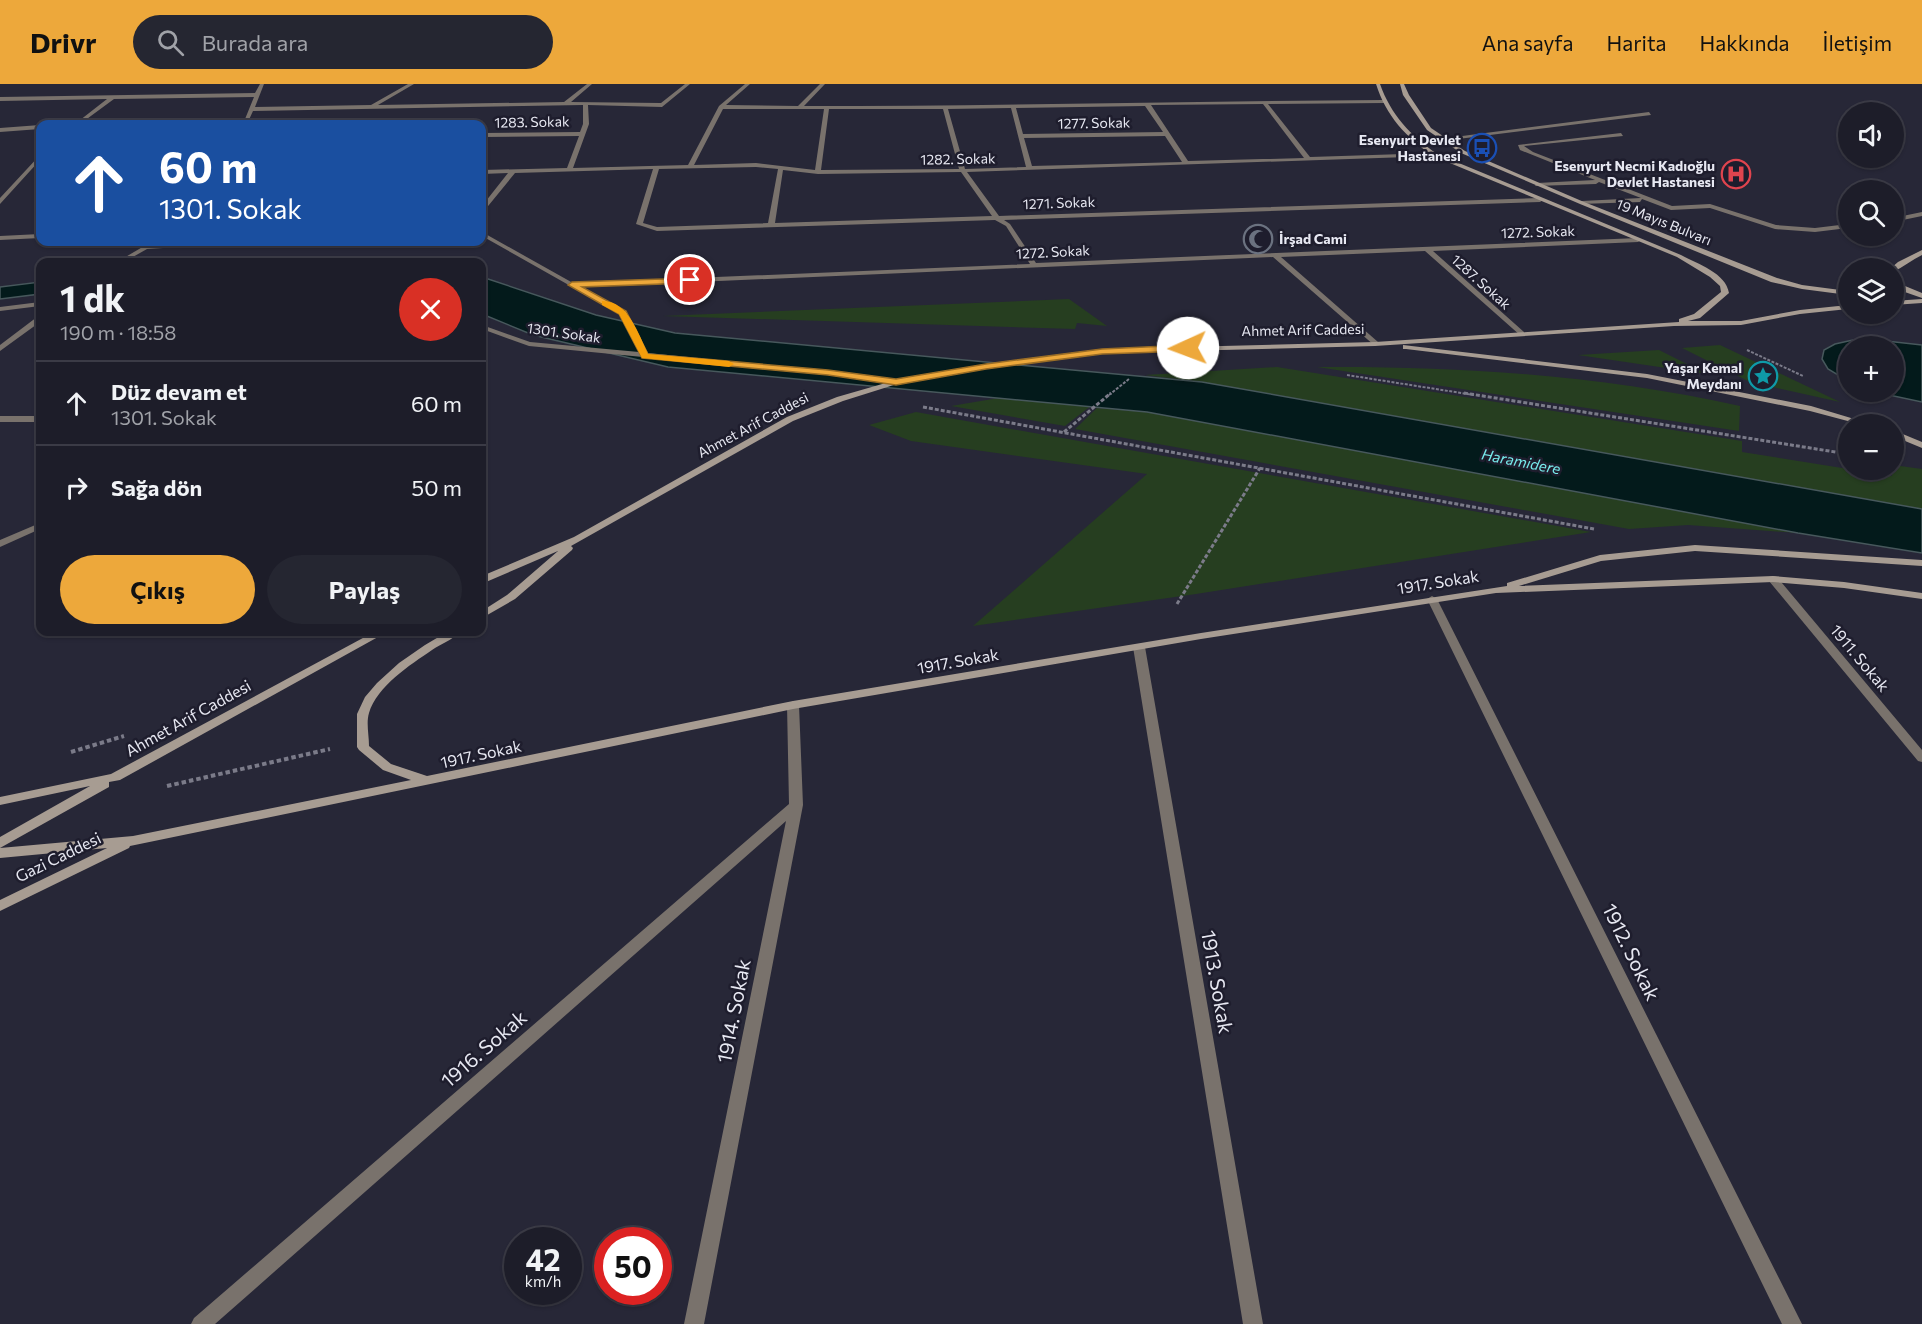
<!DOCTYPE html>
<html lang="tr">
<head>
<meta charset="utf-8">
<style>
	body { margin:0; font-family:Commissioner,sans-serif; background:#252631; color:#f1f3f6; height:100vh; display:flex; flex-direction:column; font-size:22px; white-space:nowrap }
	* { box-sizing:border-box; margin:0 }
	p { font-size:20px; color:#a0a2a8 }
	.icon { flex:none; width:33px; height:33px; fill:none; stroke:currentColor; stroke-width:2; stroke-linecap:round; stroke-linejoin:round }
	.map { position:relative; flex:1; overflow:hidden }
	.sheet { position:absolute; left:36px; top:174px; width:450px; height:378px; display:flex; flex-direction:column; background:#1d1d29; border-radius:12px; box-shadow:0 2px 4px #0004,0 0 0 2px #3b3b46 }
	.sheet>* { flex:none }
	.banner { position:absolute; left:36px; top:36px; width:450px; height:126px; border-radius:12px; box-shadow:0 2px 4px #0004,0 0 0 2px #3b3b46; background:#1a4fa0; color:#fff; overflow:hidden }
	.fabs { position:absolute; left:1838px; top:18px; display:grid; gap:12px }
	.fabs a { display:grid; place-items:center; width:66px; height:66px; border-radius:50%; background:#1d1d29; box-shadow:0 2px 4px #0004,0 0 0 2px #3b3b46; font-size:30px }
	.speed { position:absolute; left:504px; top:1143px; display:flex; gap:12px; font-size:30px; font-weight:700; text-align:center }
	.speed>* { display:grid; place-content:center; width:78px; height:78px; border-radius:50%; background:#1d1d29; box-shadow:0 2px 4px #0004,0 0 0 2px #3b3b46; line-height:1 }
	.speed small { font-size:15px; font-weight:400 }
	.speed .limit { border:9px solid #d22; background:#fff; color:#111 }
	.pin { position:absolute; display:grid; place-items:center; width:51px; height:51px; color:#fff; margin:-26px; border:3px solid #fff; border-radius:50%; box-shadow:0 2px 6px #0007 }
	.me { position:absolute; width:66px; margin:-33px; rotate:268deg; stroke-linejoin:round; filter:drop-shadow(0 0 4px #0008) }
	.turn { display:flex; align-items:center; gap:21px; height:126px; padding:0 24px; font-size:27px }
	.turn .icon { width:78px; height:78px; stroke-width:2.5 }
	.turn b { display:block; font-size:42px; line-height:51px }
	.round { display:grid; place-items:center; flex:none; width:63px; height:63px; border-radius:32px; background:#252631 }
	.summary { display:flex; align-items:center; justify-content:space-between; height:102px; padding:0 24px }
	h1 { font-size:36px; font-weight:700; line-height:45px }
	.action { display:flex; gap:12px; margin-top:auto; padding:12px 24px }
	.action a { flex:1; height:69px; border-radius:36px; background:#eda83b; color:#111; font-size:24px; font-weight:700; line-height:69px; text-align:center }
	.action a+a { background:#252631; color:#f1f3f6 }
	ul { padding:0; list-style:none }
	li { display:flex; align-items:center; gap:18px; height:84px; padding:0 24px; border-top:2px solid #3b3b46 }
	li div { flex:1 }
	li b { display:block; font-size:22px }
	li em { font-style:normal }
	header { display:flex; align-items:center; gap:36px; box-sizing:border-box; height:84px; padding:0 30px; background:#eda83b; color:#111 }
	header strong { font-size:28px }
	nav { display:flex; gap:33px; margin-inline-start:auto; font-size:21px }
	.search { width:420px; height:54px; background:#252631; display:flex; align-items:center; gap:15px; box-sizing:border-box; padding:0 21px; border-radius:33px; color:#a0a2a8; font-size:22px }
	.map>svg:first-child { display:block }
</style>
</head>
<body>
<header>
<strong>Drivr</strong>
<div class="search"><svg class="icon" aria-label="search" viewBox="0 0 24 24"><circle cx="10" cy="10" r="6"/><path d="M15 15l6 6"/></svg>Burada ara</div>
<nav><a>Ana sayfa</a><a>Harita</a><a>Hakkında</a><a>İletişim</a></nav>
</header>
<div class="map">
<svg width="1922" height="1240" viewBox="0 0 1922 1240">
	<rect width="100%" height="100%" fill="#272737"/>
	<path fill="#263e20" d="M1069,215L1107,242L1077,239L1075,245L663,232Z
		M1720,261L1840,318L1750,298L1682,264Z
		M1659,266L1707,290L1578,271Z
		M1277,283L1742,357V368L1892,392L1890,386H1893V381L1922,385V425L1202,298L1145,291Z
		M1317,283C1460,282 1600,291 1740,322L1739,347Z
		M1129,292L1065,342L951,322Z
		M1097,324L1147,328L1798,449L1688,441L1629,445L1075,345Z
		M916,328L1591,448L1196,510L973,542L1147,390L911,357L869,341Z"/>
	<path fill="#031a1b" stroke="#47585c" stroke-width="1.5" d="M482,193L596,231L675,249L1202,298L1922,425V469L1798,449L1147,328L668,283L533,251L482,230Z
		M40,198V210L0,215V203Z
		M1853,256H1877L1922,261V318L1875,308H1893V262H1848V297L1828,285L1822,275L1824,266L1835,260Z"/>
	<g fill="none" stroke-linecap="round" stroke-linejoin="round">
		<path stroke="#7b7b89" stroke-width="2" stroke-dasharray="3 1.5" stroke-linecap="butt" d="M1747,266L1803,292
			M1347,291L1474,311
			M1109,311L1129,295"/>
		<path stroke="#7b7b89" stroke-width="3" stroke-dasharray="4 2" stroke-linecap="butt" d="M1464,309L1848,370
			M923,323L1594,445
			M1064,348L1111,309
			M1177,520L1260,384"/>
		<path stroke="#7b7b89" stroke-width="4" stroke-dasharray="4.5 3" stroke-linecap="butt" d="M71,668L124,652
			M167,702L330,665"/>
		<path fill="#79726c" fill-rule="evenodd" d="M1649,28L1651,31L1442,57L1439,55Z
			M1621,49L1623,52L1524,62L1533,68L1672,122L1710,120L1776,141L1815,144L1848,140V144L1815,148L1775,145L1710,124L1671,126L1642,115L1640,118L1580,120V118L1582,117L1641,114L1599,98L1596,100L1535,102L1537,99L1595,96L1520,66L1518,61Z
			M1922,128V132L1893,138V134Z"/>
		<path fill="#79726c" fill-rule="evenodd" d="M260,0H264L255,23L371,21L408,0H414L378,21L564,18L587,0H592L571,18L661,19L685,0H690L662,23L588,21L589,40L573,84L688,81L719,22L745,0H750L726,21L798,22L820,0H825L804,22C996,22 1191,17 1383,16L1385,19L1268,20L1310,73L1435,69L1437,72L967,88L999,132L1540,114L1543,116L1540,118L1004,136L1010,140L1036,179L1638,154L1641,156L1638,158L1433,167L1524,248V252H1521L1425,167L1281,173L1378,258L1379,260L1375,262L1273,173L582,203L626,227L648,269L828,287L899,296V300H896L828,291L529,262L482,245V241L530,258L639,268L620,230L482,152V148L573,199L1030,180L1006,142L995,136L657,147L636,140L653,85L515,89L484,127L482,128V122L508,89L482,90V86L567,84L579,52L482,53V49L580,48L583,40V21L253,27L247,40H243L254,13L114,15L80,40H75L107,15L0,17V13L255,9ZM1263,20L1304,74L1188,77L1151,21ZM1145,22L1163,48L1023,50L1016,24ZM1011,24L1026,83L965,85L948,25ZM723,25H824L815,86L756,79L694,81ZM829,25H943L959,85L821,86ZM1165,52L1182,78L1032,82L1024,54ZM756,83L778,85L768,139L657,143L643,139L659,85ZM783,86L818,90L961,88L992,132L775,139Z
			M187,34L189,37L88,40L91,38Z
			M40,41V45L0,48V44Z
			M40,71V76L0,120V114Z
			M40,150V154L0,156V152Z
			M151,158L154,160L230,158L227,160L147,165L124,178H117Z
			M40,218V222L0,227V223Z
			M37,233H40V238L0,267V261Z
			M0,332H40V338H0Z
			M40,439V445L0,463V456Z
			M1773,492L1777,493L1922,666V678L1918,677L1769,497L1768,495L1769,493Z
			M1432,512L1437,515L1802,1240H1782L1427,515Z
			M1139,560L1145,563L1263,1240H1243L1133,563Z
			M793,617L799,621L803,721L704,1240H684L786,737L215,1240H191L194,1234L789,720L787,621Z"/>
		<path fill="#a79c92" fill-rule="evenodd" d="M1376,0H1380C1391,31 1410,51 1437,70L1681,171C1698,180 1726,189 1729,209L1700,234L1688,237H1741L1800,226L1848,221V225L1800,230L1741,241L1674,242L1375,262L1102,269L986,284L897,300L843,317L793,337L571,462L573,464L572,466L515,515L482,534V527L507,511L558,467L486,498L482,499V492L574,453L787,333L837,313L896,296L986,280L1102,265L1375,258L1679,238V235L1694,230L1721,208L1720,202L1710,193L1677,173L1433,72C1406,53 1386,32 1376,0Z
			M1400,0H1404L1409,11L1431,44L1465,67L1584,118L1777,194L1802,201L1848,207V211L1802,205L1771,198L1580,120L1461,69L1427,46L1403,11Z
			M1922,166V171C1912,176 1903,183 1893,188V184H1891L1898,178Z
			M1893,195L1905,202L1922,209V214L1899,206L1893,201Z
			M1922,215V219L1893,221V217Z
			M1403,261L1647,290L1811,322L1871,340H1859L1810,327L1647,294L1406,265H1403Z
			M1893,346L1922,358V364L1893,352Z
			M1695,461L1922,476V482L1695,467L1601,477L1519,502L1773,492L1844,498L1922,509V515L1844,504L1773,498L1496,509L1201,555L793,625L130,762L129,764L0,827V816L107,764L0,774V764L133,752L411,696L383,686L359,666L357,663V630L365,613L377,599L399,579L425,561L447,548H460C452,556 441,560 432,566C410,581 377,602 369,629C366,639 369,651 369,662L391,680L427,692L793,617L1201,549L1507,502V499L1600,471Z
			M374,548H387L120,696L109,698V703L0,764V753L90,702L0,721V713L111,690Z"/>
	</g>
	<path fill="#eda83b" stroke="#9a6d26" stroke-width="1.5" d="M693,194L694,196L690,199L582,203L626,227L648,270L828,286L896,295L986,280L1102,265L1188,261L1193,264L1188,267L1102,270L986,285L896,301L828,291L642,274L619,230L568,201L572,198Z"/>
	<path fill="#f59e0b" d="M602,217C628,216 639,251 648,270L729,277L734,280L729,283L642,274L619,230L602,221Z"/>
	<defs>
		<g id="bus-ring" transform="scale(1.5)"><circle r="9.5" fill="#1e1d2d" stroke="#1a4fb4" stroke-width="1.5"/><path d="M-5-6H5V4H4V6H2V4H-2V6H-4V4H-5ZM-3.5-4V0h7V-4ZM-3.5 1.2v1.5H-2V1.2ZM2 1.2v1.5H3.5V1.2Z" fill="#1a4fb4"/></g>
		<g id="hospital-ring" transform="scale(1.5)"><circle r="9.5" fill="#1e1d2d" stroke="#e0444e" stroke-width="1.5"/><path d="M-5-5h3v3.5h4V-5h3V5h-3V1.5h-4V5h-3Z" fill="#e0444e"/></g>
		<g id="mosque-ring" transform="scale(1.5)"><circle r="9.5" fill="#1e1d2d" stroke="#6b7280" stroke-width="1.5"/><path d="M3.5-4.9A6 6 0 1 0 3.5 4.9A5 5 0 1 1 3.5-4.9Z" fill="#6b7280"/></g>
		<g id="sight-ring" transform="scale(1.5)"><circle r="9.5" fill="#1e1d2d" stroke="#0f9aa8" stroke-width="1.5"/><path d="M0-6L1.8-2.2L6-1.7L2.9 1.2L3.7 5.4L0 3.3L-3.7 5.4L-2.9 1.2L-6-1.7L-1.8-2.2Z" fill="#0f9aa8"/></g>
	</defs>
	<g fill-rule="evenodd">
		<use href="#bus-ring" x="1482" y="64"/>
		<use href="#hospital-ring" x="1736" y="90"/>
		<use href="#mosque-ring" x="1258" y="155"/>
		<use href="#sight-ring" x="1763" y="292"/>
	</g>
	<g text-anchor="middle" stroke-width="5" stroke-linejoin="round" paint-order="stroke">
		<g font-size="14" fill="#e7e8f2" stroke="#1e1d2d">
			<text transform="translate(532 38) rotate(-1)" y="5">1283. Sokak</text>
			<text transform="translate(1094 39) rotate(-1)" y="5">1277. Sokak</text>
			<text transform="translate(958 75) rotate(-1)" y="5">1282. Sokak</text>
			<text transform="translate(1059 119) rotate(-2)" y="5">1271. Sokak</text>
			<text transform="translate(1664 138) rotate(22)" y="5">19 Mayıs Bulvarı</text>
			<text transform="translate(1538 148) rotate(-2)" y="5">1272. Sokak</text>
			<text transform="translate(1053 168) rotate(-3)" y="5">1272. Sokak</text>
			<text transform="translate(1481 198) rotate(42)" y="5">1287. Sokak</text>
			<text transform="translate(1303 246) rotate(-1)" y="5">Ahmet Arif Caddesi</text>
			<text transform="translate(564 249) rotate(8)" y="5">1301. Sokak</text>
			<text transform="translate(753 341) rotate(-28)" y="5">Ahmet Arif Caddesi</text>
		</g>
		<g font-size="14" font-weight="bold" fill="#e7e8f2" stroke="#1e1d2d" text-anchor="end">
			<text x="1461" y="61">Esenyurt Devlet<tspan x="1461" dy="16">Hastanesi</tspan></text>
			<text x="1715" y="87">Esenyurt Necmi Kadıoğlu<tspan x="1715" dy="16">Devlet Hastanesi</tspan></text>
			<text x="1279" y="160" text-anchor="start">İrşad Cami</text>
			<text x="1742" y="289">Yaşar Kemal<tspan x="1742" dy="16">Meydanı</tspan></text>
		</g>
		<g font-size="15" font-style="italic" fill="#77eaec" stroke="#1e1d2d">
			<text transform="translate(1521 378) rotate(11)" y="5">Haramidere</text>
		</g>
		<g font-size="16" fill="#e7e8f2" stroke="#1e1d2d">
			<text transform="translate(1438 498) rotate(-9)" y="6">1917. Sokak</text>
			<text transform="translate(1860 574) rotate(50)" y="6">1911. Sokak</text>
			<text transform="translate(958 577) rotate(-10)" y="6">1917. Sokak</text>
			<text transform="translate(188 634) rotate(-29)" y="6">Ahmet Arif Caddesi</text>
			<text transform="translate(481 670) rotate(-12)" y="6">1917. Sokak</text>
			<text transform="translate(58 773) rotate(-26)" y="6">Gazi Caddesi</text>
		</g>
		<g font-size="20" fill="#e7e8f2" stroke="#1e1d2d">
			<text transform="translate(1631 868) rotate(64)" y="7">1912. Sokak</text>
			<text transform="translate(1217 898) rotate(80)" y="7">1913. Sokak</text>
			<text transform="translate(734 927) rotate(-79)" y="7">1914. Sokak</text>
			<text transform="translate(484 965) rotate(-41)" y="7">1916. Sokak</text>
		</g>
	</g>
</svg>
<div class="fabs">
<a><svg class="icon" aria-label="sound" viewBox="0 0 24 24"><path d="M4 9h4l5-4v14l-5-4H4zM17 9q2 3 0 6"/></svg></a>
<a><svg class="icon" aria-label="search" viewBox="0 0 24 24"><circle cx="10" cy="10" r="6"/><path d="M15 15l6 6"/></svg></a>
<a><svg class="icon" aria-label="layers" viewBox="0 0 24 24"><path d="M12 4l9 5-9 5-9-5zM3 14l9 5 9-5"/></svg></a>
<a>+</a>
<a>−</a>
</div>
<div class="speed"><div>42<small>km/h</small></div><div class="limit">50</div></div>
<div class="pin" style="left:690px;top:196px;background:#d93025"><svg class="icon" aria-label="arrive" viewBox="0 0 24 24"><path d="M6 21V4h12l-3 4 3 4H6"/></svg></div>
<svg class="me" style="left:1188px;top:264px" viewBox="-20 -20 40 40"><circle r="19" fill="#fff"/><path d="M0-13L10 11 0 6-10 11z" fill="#eda83b"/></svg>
<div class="banner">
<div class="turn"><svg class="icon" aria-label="ahead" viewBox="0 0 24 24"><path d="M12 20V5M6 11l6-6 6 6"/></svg><div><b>60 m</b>1301. Sokak</div></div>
</div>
<section class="sheet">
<div class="summary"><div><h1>1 dk</h1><p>190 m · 18:58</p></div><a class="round" style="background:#d93025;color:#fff"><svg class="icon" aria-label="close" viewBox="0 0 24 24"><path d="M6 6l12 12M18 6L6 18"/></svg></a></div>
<ul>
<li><svg class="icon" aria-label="ahead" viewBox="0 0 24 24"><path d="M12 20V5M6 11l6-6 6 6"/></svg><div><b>Düz devam et</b><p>1301. Sokak</p></div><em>60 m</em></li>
<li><svg class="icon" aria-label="right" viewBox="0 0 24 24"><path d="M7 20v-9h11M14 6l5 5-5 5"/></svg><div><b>Sağa dön</b></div><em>50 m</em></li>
</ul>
<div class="action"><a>Çıkış</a><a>Paylaş</a></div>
</section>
</div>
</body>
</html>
